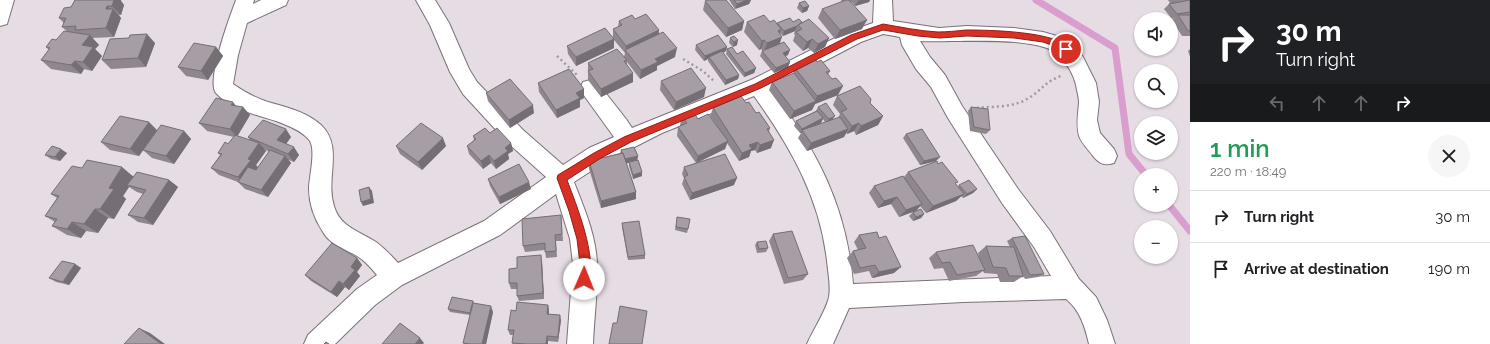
<!DOCTYPE html>
<html lang="en">
<head>
<meta charset="utf-8">
<style>
	body { margin:0; font-family:Raleway,sans-serif; background:#f6f6f6; color:#202124; height:100vh; display:flex; flex-direction:column; font-size:15px; white-space:nowrap }
	* { box-sizing:border-box; margin:0 }
	p { font-size:13px; color:#757577 }
	.icon { flex:none; width:22px; height:22px; fill:none; stroke:currentColor; stroke-width:2; stroke-linecap:round; stroke-linejoin:round }
	.map { position:relative; flex:1; overflow:hidden }
	.side { display:flex; flex-direction:column; background:#fff; width:300px }
	.side>* { flex:none }
	.banner { background:#202124; color:#fff; overflow:hidden }
	.controls { position:absolute; left:1134px; top:12px; display:grid; gap:8px }
	.controls a { display:grid; place-items:center; width:44px; height:44px; border-radius:50%; background:#fff; box-shadow:0 1px 3px #0004; font-size:20px }
	.pin { position:absolute; display:grid; place-items:center; width:34px; height:34px; color:#fff; margin:-17px; border:2px solid #fff; border-radius:50%; box-shadow:0 1px 4px #0007 }
	.me { position:absolute; width:44px; margin:-22px; rotate:1deg; stroke-linejoin:round; filter:drop-shadow(0 0 3px #0008) }
	.turn { display:flex; align-items:center; gap:14px; height:84px; padding:0 20px; font-size:18px }
	.turn .icon { width:52px; height:52px; stroke-width:2.5 }
	.turn b { display:block; font-size:28px; line-height:34px }
	.lanes { display:flex; align-items:center; height:38px; padding:0 20px; background:#0003; justify-content:center; gap:20px; direction:ltr }
	.lanes .off { opacity:.35 }
	.round { display:grid; place-items:center; flex:none; width:42px; height:42px; border-radius:21px; background:#f6f6f6 }
	.headline { display:flex; align-items:center; justify-content:space-between; height:68px; padding:0 20px }
	h1 { font-size:24px; font-weight:600; line-height:30px; color:#1e9e55 }
	ul { padding:0; list-style:none }
	li { display:flex; align-items:center; gap:12px; height:52px; padding:0 20px; border-top:1px solid #e0e0e0 }
	li div { flex:1 }
	li b { display:block; font-size:15px }
	li em { font-style:normal }
	main { display:flex; flex:1; min-height:0 }
	.map>svg:first-child { display:block }
</style>
</head>
<body>
<main>
<div class="map">
<svg width="1190" height="344" viewBox="0 0 1190 344">
	<rect width="100%" height="100%" fill="#e6dce4"/>
	<g fill="none" stroke-linecap="round" stroke-linejoin="round">
		<path stroke="#d99ece" stroke-width="7" d="M1036,0L1115,48L1129,154L1146,175
			M1169,205L1190,231"/>
		<g stroke="#7a7178" stroke-width="2">
			<path id="street" d="M0,0H14L7,24L0,26Z
				M236,0H254L253,4L261,0H288L286,5L247,23L238,55L233,84C243,91 254,97 265,101C284,107 306,111 321,125C344,147 325,178 334,206C340,227 359,231 376,242C384,248 391,255 398,263L484,221L546,177L507,142L463,94L450,72L430,25L416,0H435L449,23L469,69L477,82L523,130L563,165L589,148L614,137L583,94L580,88L583,82L590,80L597,82L626,119L632,128L751,80L847,32L873,23L874,0H892L893,21L939,28L967,26L1014,28L1043,32L1064,38L1073,44L1083,57L1096,83L1099,102L1097,120L1100,133L1114,149L1117,156L1114,163C1104,166 1100,164 1093,156C1089,150 1082,144 1079,136C1076,125 1078,115 1079,103C1079,97 1077,91 1076,85C1074,75 1067,64 1060,56C1042,34 950,43 920,41L930,57L945,75L962,106L1018,189L1050,231L1079,279L1096,297L1107,320L1115,344H1089C1085,327 1080,310 1066,299L963,302L849,308L833,344H807C813,330 826,311 829,297C831,286 828,272 827,261C820,198 790,146 754,96L662,133L605,162L574,182C584,208 596,235 597,264C598,290 594,318 593,344H567L573,264L570,239L556,194L500,235L402,285L375,305L335,344H304L308,335L357,289L377,275C371,268 365,261 357,256C346,249 330,245 323,232C315,220 309,204 309,189C309,177 316,152 310,141C303,131 287,125 276,121C257,115 230,109 216,93C206,81 230,16 236,0ZM883,34L900,37L902,45L916,69L931,87L948,118L1002,203L1034,247L1051,276L853,284C847,207 817,150 771,89L861,42Z"/>
		</g>
		<path stroke="#a199a0" stroke-width="2.5" stroke-dasharray="2 3" stroke-linecap="butt" d="M557,56L577,75
			M683,59L703,71L715,82
			M977,108C993,106 1012,108 1027,99C1040,92 1047,80 1061,76"/>
		<use href="#street" fill="#fff" fill-rule="evenodd"/>
	</g>
	<path fill="#90878e" fill-rule="evenodd" d="M75,0H121V1L124,5L121,15H119L121,18L114,37L92,38L99,45L95,49L102,56L92,71L84,69L81,74L51,69L41,60L49,50L46,47L68,32L62,27L64,23L59,18L71,7Z
		M729,0H751L749,4L735,9Z
		M841,0H870L869,2L855,6L852,2H851L862,29L835,39L818,18L822,9L842,2Z
		M1168,0H1190V36H1182L1172,20L1174,18L1172,19L1164,9L1170,3Z
		M705,1L744,21L742,30L726,37L703,10Z
		M799,3L809,6L807,11L802,13L797,8Z
		M635,19L659,30V34L675,57L657,66V70L640,79L627,62V65L633,82L601,97L588,80V63L624,57L625,53L614,40V48L576,66L568,54L567,46L613,37V29L618,27L619,21Z
		M747,22H770L777,24V23L793,22H802L829,38L825,47L814,53L808,48L803,51L793,41L795,35L794,34L795,31L783,36L780,33V44L788,55L785,56L790,62L788,67L774,73L760,56L762,51H763L761,49L759,50L744,32Z
		M734,36L737,45L733,47L729,43L730,38Z
		M155,43L146,67L111,69L102,60Z
		M696,45L727,47L726,51L723,53L739,75L738,79L725,85L708,61V59L704,61L695,50Z
		M216,47L223,56L208,80L186,76L178,67Z
		M727,49L737,54L756,68L754,73L744,77L726,54Z
		M1190,49V57L1188,51Z
		M817,62L830,71L828,75L838,95L815,104L812,110L790,119L769,90L772,82L793,74L795,68Z
		M661,81L704,97L674,110L660,90Z
		M538,83L584,89V98L580,100V107L557,118L539,92Z
		M486,93L534,113L510,128L488,101Z
		M837,96L870,103L883,116L878,125L856,135L854,131L847,134L846,133L844,137L807,151L798,138L801,133H800L794,126L796,121L816,111L818,107L833,119L838,118L840,114L833,105ZM823,119L825,122L815,126L821,123Z
		M746,103L756,113L770,128L769,132L771,148L757,153L755,150L751,151L749,157L739,161L727,143L725,149L697,163L734,185L690,200L682,184L684,178L682,174L684,167L696,163L677,136L678,127L681,126L680,125L682,116L698,119L717,126L710,116L713,108Z
		M236,106L243,107L250,115L237,136L250,140L248,137H291L286,144L299,155L294,162L289,160L291,163L268,197L245,189L238,182L219,175L211,168L220,155L218,153L228,144L234,137L207,131L199,123ZM264,149L269,152L258,167L256,165L266,151Z
		M971,107L990,130L986,134L970,131L968,111Z
		M157,130L139,156L110,150L101,142Z
		M184,131L191,139L174,164L152,158L143,150Z
		M490,133L511,143L513,151L508,154L509,159L496,169L491,163L483,169L469,154L467,146L474,140L473,136Z
		M906,134L936,161L920,165L903,138Z
		M396,146H446L422,170L400,154Z
		M621,150L638,156L637,160L642,172V176L633,179L629,166V163H626L636,192V199L601,208L589,169V161L620,153Z
		M67,153L60,161L51,159L45,155Z
		M938,164L958,187L959,185L977,189L973,193L963,198L961,196L956,201L926,213L920,206L916,211L924,214L921,218L913,221L909,216L914,211L899,217L891,204L878,208L869,193L874,186L904,177L908,172Z
		M82,168L133,176L169,180L178,187L153,225L138,222L128,215L143,194L137,192L129,187L123,196L126,199L114,219L108,218L98,233L86,231L81,238L67,235L52,226L55,222L45,216L57,198L51,194Z
		M488,179L531,189L500,204L490,186Z
		M561,215L563,241H556L557,257L546,258L545,250L525,252L523,246Z
		M677,217L688,229L687,233L675,230Z
		M622,223L645,255V259L628,260L622,227Z
		M773,234L808,274L803,280L784,284L769,241Z
		M859,235L894,273L872,278L869,271L854,274L847,258L853,251L858,250L854,242Z
		M1012,238L1044,274L1038,277L1025,279L1021,271L1023,276L1014,282H1000L997,274L984,273L983,271L976,276L949,281L943,268L934,269L929,258L936,252L980,261L978,253L986,246L1010,247L1007,241Z
		M757,242L768,248L766,252L757,253L755,245Z
		M357,258L362,265L357,272L360,276L349,290L345,287L337,297L311,281L305,275Z
		M542,261L544,299L519,301L517,296V289H511L509,283L517,268Z
		M75,264L81,268L69,285L56,282L49,278Z
		M474,304L493,312L486,344H464L463,343L470,315L450,312L448,309Z
		M548,305L549,311V314L561,320L558,342L548,341V344H513L512,343L513,335H510L508,330L516,311Z"/>
	<path fill="#756e74" d="M114,0H121V1L124,5L121,15L112,6Z
		M747,0H751L749,4L735,9L737,4Z
		M860,0H870L869,2L855,6L858,1Z
		M107,6L112,11L113,9L121,18L114,37L106,28V9Z
		M809,6L807,11L802,13L803,8Z
		M867,20L862,29L835,39L840,30Z
		M744,21L742,30L726,37L728,28Z
		M797,26L795,31L783,36L784,31Z
		M781,29L778,38L782,37L779,46L764,52L767,43L778,31Z
		M659,30L658,39L626,52V46Z
		M147,34L155,43L146,67L138,58Z
		M90,35L99,45L95,49L102,56L92,71L83,62L82,45Z
		M829,38L825,47L814,53L818,44Z
		M614,39V48L576,66V57Z
		M812,39L808,48L803,51L807,42Z
		M738,40L737,45L733,47L734,42Z
		M764,40L761,49L759,50L762,41Z
		M216,47L223,56L208,80L201,71Z
		M727,47L726,51L710,58L709,57L708,59L704,61L705,56Z
		M677,48L675,57L657,66V70L640,79L641,70L655,59Z
		M790,50L788,55L781,58L783,53Z
		M75,61L84,69L81,74L71,65Z
		M790,62L788,67L774,73L776,68Z
		M756,68L754,73L744,77L745,73Z
		M633,73V82L601,97V89Z
		M739,75L738,79L725,85L726,80Z
		M843,86L838,95L815,104L812,110L790,119L794,111L814,102L817,96Z
		M706,88L704,97L674,110L676,102Z
		M584,89V98L580,100V107L557,118L556,110L576,93Z
		M233,102L239,110L231,105Z
		M533,105L534,113L510,128L509,120Z
		M243,107L250,115L237,137L230,129Z
		M835,116L832,120L826,123L829,119Z
		M883,116L878,125L856,135L861,126Z
		M823,118L821,123L803,132L802,130L801,133H800L802,129Z
		M149,122L157,130L139,156L130,149Z
		M859,123L854,131L847,134L852,126Z
		M286,129L291,137L283,148L277,140Z
		M848,129L844,137L807,151L811,143Z
		M184,131L191,139L174,164L166,156Z
		M443,138L446,146L422,170L418,162Z
		M774,140L771,148L757,153L760,145Z
		M728,141L725,149L696,163L698,156Z
		M758,142L755,150L751,151L749,157L739,161L742,153L749,145Z
		M259,143L266,151L256,165L258,168L245,185L238,177L248,159Z
		M511,143L513,151L508,154L509,159L496,169L494,161L505,148Z
		M294,147L299,155L294,162L288,154Z
		M61,149L67,153L60,161L55,157Z
		M489,155L491,163L483,169L481,161Z
		M285,156L291,163L268,197L261,190Z
		M638,156L637,161L624,164V160Z
		M940,157L936,161L920,165L924,161Z
		M122,167L135,178L127,185L129,187L123,196L126,199L114,219L100,209L109,188Z
		M642,172V176L633,179V175Z
		M737,178L734,185L690,200L692,193Z
		M169,180L178,187L153,225L144,218Z
		M529,182L531,189L500,204L499,197Z
		M369,187L372,191L374,203L363,206L361,202Z
		M977,189L973,193L963,198L967,194Z
		M636,192V199L601,208V201Z
		M964,194L956,201L926,213L933,206Z
		M897,197L891,204L878,208L884,201Z
		M922,204L916,211L899,217L906,210Z
		M95,209L108,218L98,233L84,224Z
		M924,214L921,218L913,221L916,217Z
		M72,222L86,231L81,238L67,229Z
		M541,255L542,261L544,299L543,293Z
		M357,258L362,265L357,272L360,276L349,290L343,284L351,267Z
		M75,264L81,268L69,285L63,282Z
		M901,267L894,273L872,278L879,272Z
		M339,281L345,287L337,297L331,292Z
		M473,301L474,304L471,316L470,313Z
		M548,305L549,311L548,319L547,314Z
		M491,306L493,312L486,344H482Z
		M560,315L561,320L558,342V337Z
		M139,328L150,333L165,344H161Z
		M547,336L548,341V344H546Z
		M420,338L424,343L423,344H415Z"/>
	<path fill="#a79da5" stroke="#756e74" d="M75,0H114L112,6H107L106,9H113L106,28L75,30L76,26L62,27L66,18H59L64,8L71,7Z
		M707,0H726L744,21L728,28L705,1Z
		M734,0H747L737,4Z
		M846,0H849L867,20L840,30L822,9Z
		M1190,0V12L1177,14L1169,4Z
		M805,1L809,6L803,8L799,3Z
		M646,14L659,30L626,46L613,29L622,25L619,21L632,15L635,19Z
		M764,15L770,22L774,20L781,29L778,31L782,37L767,43L764,40L762,41L747,22Z
		M1178,15H1190V31H1188Z
		M790,18L793,22L799,19L802,22L798,25L797,26L784,31L777,23Z
		M809,19L829,38L818,44L812,39L807,42L796,32L802,29L798,25Z
		M605,28L614,39L576,57L567,46Z
		M64,31L90,35L82,45L93,47L83,62L75,61L71,65L41,60L50,48L46,47L52,39L56,40Z
		M663,32L677,48L655,59L658,62L641,70L625,50Z
		M147,34L138,58L102,60L110,39L129,38L130,35Z
		M718,35L727,47L705,56L696,45Z
		M734,36L738,40L734,42L730,38Z
		M784,42L790,50L783,53L790,62L776,68L762,51Z
		M194,43L216,47L201,71L178,67Z
		M732,47L737,54L743,51L756,68L745,73L727,49Z
		M617,49L627,60L624,61L633,73L601,89L588,71L593,69L588,63Z
		M722,51L739,75L726,80L709,57Z
		M816,60L817,62L821,60L830,71L826,72L832,79L836,78L843,86L817,96L795,68Z
		M691,68L706,88L676,102L661,81Z
		M569,69L584,89L576,93L580,98L556,110L538,83Z
		M794,73L816,101L794,111L772,82Z
		M510,79L533,105L509,120L486,93Z
		M860,86L871,99L870,103L883,116L861,126L859,123L852,126L841,112L847,109L837,96Z
		M741,96L746,103L749,102L756,113L759,112L770,128L767,129L774,140L760,145L758,142L749,145L752,149L742,153L713,108Z
		M216,98L233,102L231,105L243,107L230,129L199,123Z
		M826,103L835,116L829,119L818,107Z
		M971,107L988,109L990,130L974,127Z
		M693,111L698,119L708,114L728,141L698,156L678,127L687,123L682,116Z
		M817,111L823,118L802,129L796,121Z
		M120,116L149,122L130,149L101,142Z
		M840,117L848,129L811,143L802,130Z
		M263,120L286,129L277,140L294,147L288,154L248,137Z
		M421,123L443,138L418,162L396,146Z
		M161,125L184,131L166,156L143,150Z
		M485,128L490,133L497,128L511,143L505,148L508,151L494,161L489,155L481,161L467,146L476,139L473,136Z
		M922,129L940,157L924,161L906,134Z
		M235,135L259,143L248,159L251,160L238,177L211,168L222,154L218,153L225,142L228,144Z
		M52,146L61,149L55,157L45,155Z
		M634,147L638,156L625,159L623,153H622L621,150Z
		M270,150L285,156L261,190L238,182L248,167L256,170Z
		M623,153L636,192L601,201L589,161Z
		M725,154L737,178L692,193L684,177L688,175L684,167Z
		M87,160L122,167L109,188L114,189L100,209H95L84,224L72,222L67,229L52,226L57,219L45,216L59,196L51,194L72,166L82,168Z
		M638,160L642,172L633,175L629,162Z
		M937,161L938,164L942,162L958,182L955,183L964,194L933,206L908,172Z
		M519,164L529,182L499,197L488,179Z
		M137,172L169,180L144,218L128,215L146,190L127,185Z
		M903,176L922,204L906,210L897,197L884,201L874,186Z
		M969,180L977,189L967,194L959,185Z
		M369,187L371,199L361,202L359,190Z
		M921,209L924,214L916,217L913,212Z
		M561,215L562,234L555,235L556,251L545,252V243L523,246L522,219Z
		M677,217L690,219L688,229L676,227Z
		M639,221L645,255L628,257L622,223Z
		M792,231L808,274L788,278L773,234Z
		M877,232L879,238L886,236L901,267L879,272L875,265L860,268L853,251L866,248L859,235Z
		M1025,236L1044,274L1030,275L1012,238Z
		M766,241L768,248L759,249L757,242Z
		M332,243L357,258L351,267L355,270L343,284L339,281L331,292L305,275Z
		M973,245L985,270L957,275L950,262L942,263L936,252Z
		M986,246L1014,247L1023,276H1009L1006,268L993,267Z
		M541,255L543,293L517,296V283H509V269L517,268V257Z
		M62,261L75,264L63,282L49,278Z
		M452,297L473,301L470,313L448,309Z
		M517,302L548,305L547,314L560,315L558,337L547,336L546,344H526L512,343L514,330H508L511,310L516,311Z
		M473,303L491,306L482,344H470L463,343Z
		M620,306L647,311L642,344H609L613,323H617Z
		M400,323L420,338L415,344H382Z
		M139,328L161,344H124Z
		M326,342L329,344H324Z"/>
	<path fill="#d93025" stroke="#8d1f18" d="M883,24C901,27 919,31 938,32C947,32 956,31 966,30C987,30 1058,31 1070,49L1066,52L1054,46L1043,42L1014,38L967,36L940,38L918,36L883,30L857,39L761,88L631,142L601,158L567,180C576,204 598,258 588,282L584,284L581,282L579,279L580,264L577,239L569,211L557,178L558,175L594,153L624,137L755,84L851,35Z"/>
</svg>
<div class="controls">
<a><svg class="icon" aria-label="sound" viewBox="0 0 24 24"><path d="M4 9h4l5-4v14l-5-4H4zM17 9q2 3 0 6"/></svg></a>
<a><svg class="icon" aria-label="search" viewBox="0 0 24 24"><circle cx="10" cy="10" r="6"/><path d="M15 15l6 6"/></svg></a>
<a><svg class="icon" aria-label="layers" viewBox="0 0 24 24"><path d="M12 4l9 5-9 5-9-5zM3 14l9 5 9-5"/></svg></a>
<a>+</a>
<a>−</a>
</div>
<div class="pin" style="left:1066px;top:49px;background:#d93025"><svg class="icon" aria-label="arrive" viewBox="0 0 24 24"><path d="M6 21V4h12l-3 4 3 4H6"/></svg></div>
<svg class="me" style="left:584px;top:279px" viewBox="-20 -20 40 40"><circle r="19" fill="#fff"/><path d="M0-13L10 11 0 6-10 11z" fill="#d93025"/></svg>
</div>
<section class="side">
<div class="banner">
<div class="turn"><svg class="icon" aria-label="right" viewBox="0 0 24 24"><path d="M7 20v-9h11M14 6l5 5-5 5"/></svg><div><b>30 m</b>Turn right</div></div>
<div class="lanes"><svg class="icon off" aria-label="left" viewBox="0 0 24 24"><path d="M17 20v-9H6M10 6l-5 5 5 5"/></svg><svg class="icon off" aria-label="ahead" viewBox="0 0 24 24"><path d="M12 20V5M6 11l6-6 6 6"/></svg><svg class="icon off" aria-label="ahead" viewBox="0 0 24 24"><path d="M12 20V5M6 11l6-6 6 6"/></svg><svg class="icon" aria-label="right" viewBox="0 0 24 24"><path d="M7 20v-9h11M14 6l5 5-5 5"/></svg></div>
</div>
<div class="headline"><div><h1>1 min</h1><p>220 m · 18:49</p></div><a class="round"><svg class="icon" aria-label="close" viewBox="0 0 24 24"><path d="M6 6l12 12M18 6L6 18"/></svg></a></div>
<ul>
<li><svg class="icon" aria-label="right" viewBox="0 0 24 24"><path d="M7 20v-9h11M14 6l5 5-5 5"/></svg><div><b>Turn right</b></div><em>30 m</em></li>
<li><svg class="icon" aria-label="arrive" viewBox="0 0 24 24"><path d="M6 21V4h12l-3 4 3 4H6"/></svg><div><b>Arrive at destination</b></div><em>190 m</em></li>
</ul>
</section>
</main>
</body>
</html>
